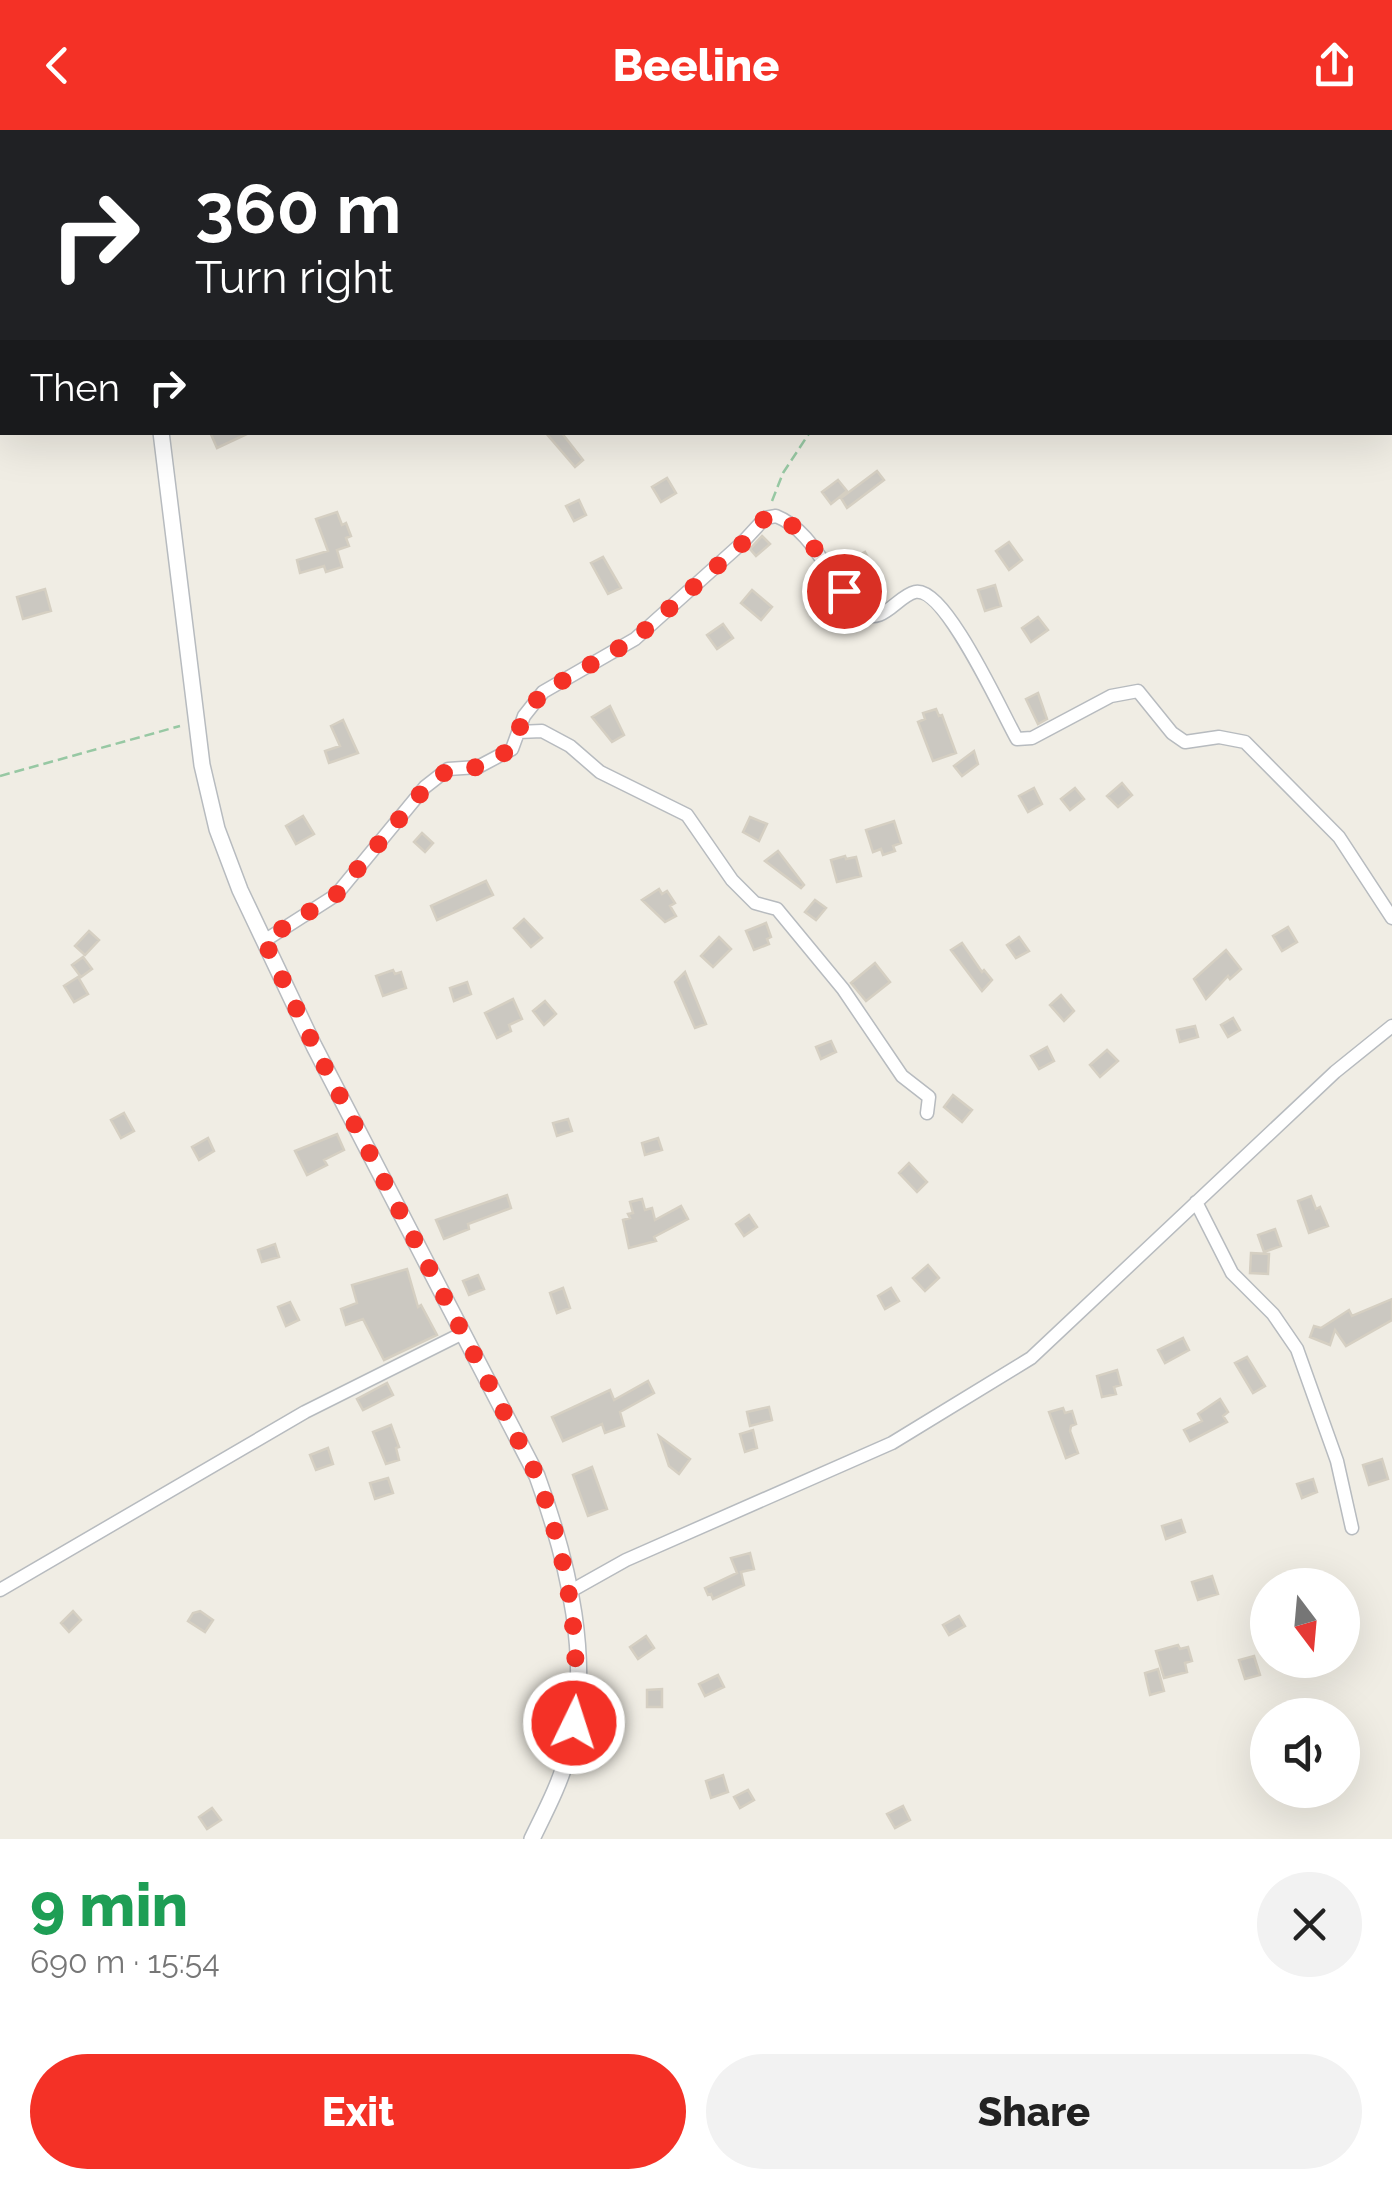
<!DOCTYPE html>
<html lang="en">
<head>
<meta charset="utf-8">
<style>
	body { margin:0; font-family:Raleway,sans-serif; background:#f2f2f2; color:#222; height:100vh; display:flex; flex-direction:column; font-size:38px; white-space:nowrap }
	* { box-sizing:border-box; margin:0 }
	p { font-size:32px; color:#767676 }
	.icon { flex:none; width:55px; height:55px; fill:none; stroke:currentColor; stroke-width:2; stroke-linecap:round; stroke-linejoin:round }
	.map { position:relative; height:1709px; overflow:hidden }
	.side { display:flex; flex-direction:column; background:#fff; flex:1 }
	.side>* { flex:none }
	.banner { position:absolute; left:0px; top:0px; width:1392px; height:305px; box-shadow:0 10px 40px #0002; background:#202124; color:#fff; overflow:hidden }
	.needle { width:65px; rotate:164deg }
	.tools { position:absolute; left:1250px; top:1438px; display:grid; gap:20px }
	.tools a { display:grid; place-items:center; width:110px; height:110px; border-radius:50%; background:#fff; box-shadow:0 10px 40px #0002; font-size:50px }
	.pin { position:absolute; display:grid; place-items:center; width:85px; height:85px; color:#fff; margin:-42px; border:5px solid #fff; border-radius:50%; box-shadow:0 2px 10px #0007 }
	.me { position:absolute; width:110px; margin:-55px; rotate:4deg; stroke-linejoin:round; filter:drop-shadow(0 0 8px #0008) }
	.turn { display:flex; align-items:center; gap:35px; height:210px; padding:0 30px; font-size:45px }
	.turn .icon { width:130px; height:130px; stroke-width:2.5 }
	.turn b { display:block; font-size:70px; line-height:85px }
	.then { display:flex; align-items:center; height:95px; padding:0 30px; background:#0003; gap:20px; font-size:38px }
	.round { display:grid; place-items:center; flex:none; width:105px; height:105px; border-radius:52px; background:#f2f2f2 }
	.summary { display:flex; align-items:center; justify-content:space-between; height:170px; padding:0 30px }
	h1 { font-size:60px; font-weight:800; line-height:75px; color:#1e9e55 }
	.button { display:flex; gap:20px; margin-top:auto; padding:20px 30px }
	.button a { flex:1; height:115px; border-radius:60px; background:#f43126; color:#fff; font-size:40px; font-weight:800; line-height:115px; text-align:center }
	.button a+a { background:#f2f2f2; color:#222 }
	header { display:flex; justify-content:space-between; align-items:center; height:130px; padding:0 30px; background:#f43126; color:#fff; font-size:45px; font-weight:800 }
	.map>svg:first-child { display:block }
</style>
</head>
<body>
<header><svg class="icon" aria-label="back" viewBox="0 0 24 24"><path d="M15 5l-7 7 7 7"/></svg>Beeline<svg class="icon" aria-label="share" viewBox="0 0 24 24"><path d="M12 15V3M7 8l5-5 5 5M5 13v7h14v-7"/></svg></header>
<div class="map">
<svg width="1392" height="1709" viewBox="0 0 1392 1709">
	<rect width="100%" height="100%" fill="#f0ede4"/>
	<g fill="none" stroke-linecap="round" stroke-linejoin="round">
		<path stroke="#a5daff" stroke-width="5" d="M1244,0L1246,2
			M1390,184L1392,186"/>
	</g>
	<path fill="#cbc8c1" stroke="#d5cfc2" stroke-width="2.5" d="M210,302H251L217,318Z
		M545,302H561L583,330L575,337Z
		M877,341L884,350L847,378L841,368Z
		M667,348L676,363L661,372L652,357Z
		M838,350L847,361L831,374L822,362Z
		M579,370L586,385L574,391L566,376Z
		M337,382L342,395L346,393L351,406L346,408L349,416L337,420L342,437L326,442L324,436L300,443L297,430L328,421L316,389Z
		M762,406L770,414L756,426L750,419Z
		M1009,412L1022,430L1009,440L996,421Z
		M865,422L874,438L858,447L848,431Z
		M603,427L621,458L608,464L591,433Z
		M995,455L1001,476L985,481L978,460Z
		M45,459L51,481L23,489L17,467Z
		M752,460L772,477L761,490L741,473Z
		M1038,487L1048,500L1031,512L1022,498Z
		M723,494L733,508L717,519L707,505Z
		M1038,563L1047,589L1038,594L1026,569Z
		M610,576L624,605L612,612L592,587Z
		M936,579L939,586L942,585L956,623L933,631L918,592L925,589L923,583Z
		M343,590L358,623L329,633L325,621L340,616L331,596Z
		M974,621L978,634L962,646L954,636Z
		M1122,653L1132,665L1118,677L1107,666Z
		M1034,658L1042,674L1028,682L1019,666Z
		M1075,658L1084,669L1070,680L1061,669Z
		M303,686L314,704L296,714L286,696Z
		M750,687L767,694L759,711L743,702Z
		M894,691L901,713L893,716L895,721L883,725L881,719L873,722L866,700Z
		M422,703L433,713L425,722L414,712Z
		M778,721L804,755L801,758L765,731Z
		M845,726L846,729L856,727L861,746L837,752L831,730Z
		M486,751L493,765L437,790L431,776Z
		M659,759L662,764L667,761L675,773L670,776L676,786L665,792L642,770Z
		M815,770L826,778L816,790L805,782Z
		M524,789L542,808L531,817L514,798Z
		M766,793L771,807L767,809L769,814L754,820L746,801Z
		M1288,797L1297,812L1282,821L1273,806Z
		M89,801L99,810L85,825L75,816Z
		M719,807L731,819L713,837L701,826Z
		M1019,807L1029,821L1016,828L1007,815Z
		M962,813L982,842L984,840L992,850L982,861L951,820Z
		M1226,820L1241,839L1230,849L1228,846L1206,869L1194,849Z
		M83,827L92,839L81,847L72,835Z
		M875,833L890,852L866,871L851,853Z
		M393,840L395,844L401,842L406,858L383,866L376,846Z
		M685,842L706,894L695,898L675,852Z
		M78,847L88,864L74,872L64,856Z
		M467,852L471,864L454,871L450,858Z
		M1061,865L1074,881L1064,891L1050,875Z
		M513,869L522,889L509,895L511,901L497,908L485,883Z
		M545,871L556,884L544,895L533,881Z
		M1233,888L1240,900L1228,907L1221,895Z
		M1195,896L1198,907L1180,912L1177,900Z
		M831,911L836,922L821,929L816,917Z
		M1047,917L1054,931L1039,939L1031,926Z
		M1107,920L1118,931L1100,947L1090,935Z
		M953,965L972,980L962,992L944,977Z
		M124,983L134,1001L121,1008L111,990Z
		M568,989L572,1001L557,1006L553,993Z
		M337,1004L344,1020L324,1030L327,1035L307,1045L295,1021Z
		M208,1008L214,1021L199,1030L192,1017Z
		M658,1008L662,1020L645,1025L642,1013Z
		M909,1033L927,1052L917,1062L899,1043Z
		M507,1065L511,1078L468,1094L469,1099L444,1109L436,1090Z
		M1311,1066L1316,1079L1320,1077L1328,1096L1309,1103L1298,1071Z
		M642,1069L645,1080L652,1078L655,1090L681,1076L688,1089L654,1107L656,1111L629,1118L623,1090L630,1088L628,1084L633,1083L630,1072Z
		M749,1085L757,1097L744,1106L736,1094Z
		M1275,1099L1281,1116L1264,1122L1258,1105Z
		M275,1114L279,1127L262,1132L258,1120Z
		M1251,1123L1269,1124L1268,1144L1250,1143Z
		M928,1135L939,1148L925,1161L913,1148Z
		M407,1139L418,1177L421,1175L437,1205L384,1230L363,1189L346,1195L341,1179L357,1173L352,1155Z
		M478,1145L484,1159L469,1165L463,1151Z
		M563,1158L570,1178L557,1183L550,1163Z
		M891,1158L899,1171L885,1179L878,1166Z
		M1392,1169V1190L1346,1216L1335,1200L1330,1215L1310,1207L1314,1196L1321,1198L1349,1180L1352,1186Z
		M290,1172L299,1190L286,1196L278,1177Z
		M1183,1208L1189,1220L1165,1233L1158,1220Z
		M1247,1227L1265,1256L1253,1263L1235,1233Z
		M1117,1240L1121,1255L1114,1257L1116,1264L1102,1267L1097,1246Z
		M648,1251L654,1263L620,1282L624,1296L605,1303L602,1294L563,1311L552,1287L610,1260L614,1270Z
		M387,1253L393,1265L363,1280L357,1269Z
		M1220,1269L1228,1282L1223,1286L1227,1292L1190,1311L1184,1300L1202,1291L1198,1284Z
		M769,1277L772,1290L750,1296L747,1282Z
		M1063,1278L1065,1283L1072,1281L1076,1294L1071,1296L1070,1301L1078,1323L1066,1328L1049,1282Z
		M391,1295L399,1317L396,1318L399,1330L386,1334L373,1302Z
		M753,1300L757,1318L745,1322L740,1304Z
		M659,1306L690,1329L679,1344L669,1336Z
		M328,1318L333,1334L316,1340L310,1325Z
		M1382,1329L1388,1349L1369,1355L1363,1335Z
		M592,1337L607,1379L588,1386L573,1345Z
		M388,1348L393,1363L375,1369L370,1353Z
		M1313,1349L1317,1362L1302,1368L1297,1354Z
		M1181,1390L1185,1402L1166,1409L1162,1396Z
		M750,1423L754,1439L741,1442L744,1455L713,1469L711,1464L708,1465L705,1458L737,1443L731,1428Z
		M1212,1446L1218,1464L1198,1470L1192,1452Z
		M73,1481L81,1490L69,1502L61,1493Z
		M200,1481L213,1490L205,1502L188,1491L193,1483Z
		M959,1486L965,1496L949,1505L943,1495Z
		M646,1506L654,1518L638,1529L630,1517Z
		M1178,1515L1180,1519L1188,1517L1192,1531L1185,1533L1187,1542L1164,1548L1156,1521Z
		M1254,1526L1260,1545L1245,1549L1239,1530Z
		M1158,1539L1164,1561L1150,1565L1145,1543Z
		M718,1545L724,1557L705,1566L699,1554Z
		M662,1559V1577H647V1560Z
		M723,1645L728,1662L711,1668L706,1651Z
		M748,1660L754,1670L740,1678L734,1667Z
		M903,1676L910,1690L895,1698L887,1684Z
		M212,1678L221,1690L207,1699L199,1687Z"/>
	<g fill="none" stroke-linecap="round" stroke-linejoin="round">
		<g stroke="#b7bbbf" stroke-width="15">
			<path id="minor" d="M518,602L542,601L570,616L600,642L687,685L732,750L755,773L777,779L843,859L902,946L929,967L927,983
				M264,811L336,765L425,657L448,639L478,637L512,619L524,586L543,562L635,509L742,413L765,388L776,386C809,399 824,437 846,464C851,469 856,478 861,482C882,497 897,466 915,462C945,455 1003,585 1017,609L1032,608L1111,566L1138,561L1172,603L1185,612L1219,607L1245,612L1339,707L1392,788
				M1196,1072L1232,1143L1273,1184L1297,1219L1337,1331L1352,1398
				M0,1460L305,1282L463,1203
				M569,1462L626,1430L892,1313L1031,1228L1335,942L1392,896"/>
		</g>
		<g stroke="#b7bbbf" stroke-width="18">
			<path id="tertiary" d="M114,0L115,2
				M161,302L202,635L217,699L240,760L314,916L537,1346C568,1431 594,1535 568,1624C560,1654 545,1682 532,1709"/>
		</g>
		<path stroke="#97c8a3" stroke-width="2.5" stroke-dasharray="10 5" stroke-linecap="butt" d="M820,0V2
			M494,2L500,0
			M0,231L2,230
			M772,371L783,343L810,302
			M0,646L180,596"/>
		<use href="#minor" stroke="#fff" stroke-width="12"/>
		<use href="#tertiary" stroke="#fff" stroke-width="15"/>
	</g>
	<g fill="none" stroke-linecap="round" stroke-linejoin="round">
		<path stroke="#f43126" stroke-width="18" stroke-dasharray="0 32.4" d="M574,1593C581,1505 567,1429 537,1346L314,916L264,810L336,765L426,657L448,640L478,637L512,619L524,586L543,562L635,509L742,414L765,388L776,386L803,402L844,461"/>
	</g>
</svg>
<div class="tools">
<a><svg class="needle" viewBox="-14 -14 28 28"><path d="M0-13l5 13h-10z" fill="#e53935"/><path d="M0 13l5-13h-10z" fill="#767676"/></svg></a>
<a><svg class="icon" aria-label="sound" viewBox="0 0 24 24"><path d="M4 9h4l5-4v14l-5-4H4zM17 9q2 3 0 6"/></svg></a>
</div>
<div class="pin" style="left:844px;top:461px;background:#d93025"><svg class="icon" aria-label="arrive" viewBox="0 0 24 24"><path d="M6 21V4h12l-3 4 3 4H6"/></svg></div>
<svg class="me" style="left:574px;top:1593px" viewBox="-20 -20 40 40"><circle r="17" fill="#f43126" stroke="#fff" stroke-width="3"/><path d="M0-11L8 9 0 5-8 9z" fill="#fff"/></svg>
<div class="banner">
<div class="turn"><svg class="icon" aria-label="right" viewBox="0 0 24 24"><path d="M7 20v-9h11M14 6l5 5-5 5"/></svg><div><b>360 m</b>Turn right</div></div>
<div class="then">Then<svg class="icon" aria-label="right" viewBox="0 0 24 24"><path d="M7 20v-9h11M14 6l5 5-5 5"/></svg></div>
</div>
</div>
<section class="side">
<div class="summary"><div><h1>9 min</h1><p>690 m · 15:54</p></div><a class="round"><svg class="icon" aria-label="close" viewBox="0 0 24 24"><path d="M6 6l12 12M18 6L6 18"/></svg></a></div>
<div class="button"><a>Exit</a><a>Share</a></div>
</section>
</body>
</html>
